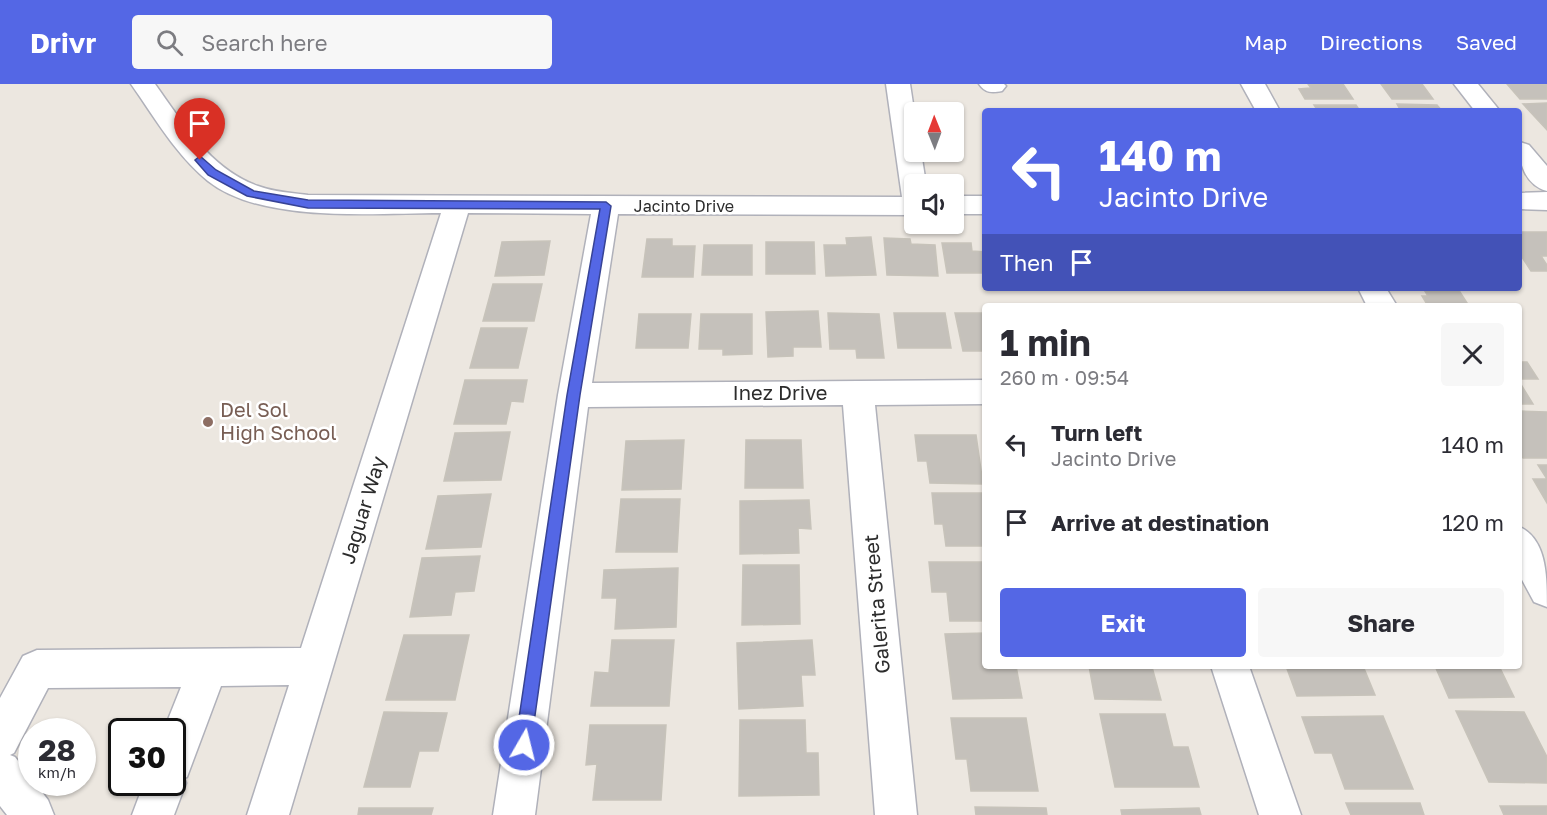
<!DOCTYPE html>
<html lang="en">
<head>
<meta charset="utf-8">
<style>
	body { margin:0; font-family:"Golos Text",sans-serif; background:#f7f7f7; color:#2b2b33; height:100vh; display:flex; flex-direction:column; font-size:22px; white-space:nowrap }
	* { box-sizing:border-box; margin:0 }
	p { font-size:20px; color:#7c7c81 }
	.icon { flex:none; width:33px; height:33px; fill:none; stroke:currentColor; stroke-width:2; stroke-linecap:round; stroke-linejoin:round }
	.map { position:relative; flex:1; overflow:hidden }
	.details { position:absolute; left:982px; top:219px; width:540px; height:366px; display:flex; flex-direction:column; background:#fff; border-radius:6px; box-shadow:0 2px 4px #0004 }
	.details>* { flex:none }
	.top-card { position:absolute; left:982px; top:24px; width:540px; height:183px; border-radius:6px; box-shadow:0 2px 4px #0004; background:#5467e5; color:#fff; overflow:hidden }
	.needle { width:39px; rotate:359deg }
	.tools { position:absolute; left:904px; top:18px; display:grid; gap:12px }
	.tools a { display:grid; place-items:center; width:60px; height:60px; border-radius:6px; background:#fff; box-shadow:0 2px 4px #0004; font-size:30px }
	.speed { position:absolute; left:18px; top:634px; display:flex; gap:12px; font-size:30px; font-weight:700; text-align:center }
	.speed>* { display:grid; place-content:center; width:78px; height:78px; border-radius:50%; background:#fff; box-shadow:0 2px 4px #0004; line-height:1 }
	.speed small { font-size:15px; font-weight:400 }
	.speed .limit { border:3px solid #111; border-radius:9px; background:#fff; color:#111 }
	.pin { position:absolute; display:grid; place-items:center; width:51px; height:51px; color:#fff; margin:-62px -26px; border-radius:50% 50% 50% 0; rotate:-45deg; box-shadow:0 0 6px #0007 }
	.pin .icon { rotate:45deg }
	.me { position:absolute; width:66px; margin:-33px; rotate:8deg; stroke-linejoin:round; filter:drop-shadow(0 0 4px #0008) }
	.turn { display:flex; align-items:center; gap:21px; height:126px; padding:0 18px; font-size:27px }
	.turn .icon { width:78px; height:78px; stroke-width:2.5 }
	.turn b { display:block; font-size:42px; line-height:51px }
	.then { display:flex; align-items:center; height:57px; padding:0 18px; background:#0003; gap:12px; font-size:22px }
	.round { display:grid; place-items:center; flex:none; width:63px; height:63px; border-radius:6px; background:#f7f7f7 }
	.overview { display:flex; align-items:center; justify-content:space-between; height:102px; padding:0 18px }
	h1 { font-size:36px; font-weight:700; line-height:45px }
	.primary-button { display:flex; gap:12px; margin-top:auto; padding:12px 18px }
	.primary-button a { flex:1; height:69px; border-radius:6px; background:#5467e5; color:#fff; font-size:24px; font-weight:700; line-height:69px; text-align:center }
	.primary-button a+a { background:#f7f7f7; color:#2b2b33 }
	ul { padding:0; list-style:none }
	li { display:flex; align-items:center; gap:18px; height:78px; padding:0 18px }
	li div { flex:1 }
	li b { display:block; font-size:22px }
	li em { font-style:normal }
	header { display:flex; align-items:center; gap:36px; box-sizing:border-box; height:84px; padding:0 30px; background:#5467e5; color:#fff }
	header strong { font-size:28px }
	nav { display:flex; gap:33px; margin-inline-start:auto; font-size:21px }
	.search { width:420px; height:54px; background:#f7f7f7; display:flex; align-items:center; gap:15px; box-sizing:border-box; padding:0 21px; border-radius:6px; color:#7c7c81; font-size:22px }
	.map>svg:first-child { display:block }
</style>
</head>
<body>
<header>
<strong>Drivr</strong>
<div class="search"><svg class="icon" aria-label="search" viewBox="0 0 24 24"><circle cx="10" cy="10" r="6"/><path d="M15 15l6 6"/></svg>Search here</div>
<nav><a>Map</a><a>Directions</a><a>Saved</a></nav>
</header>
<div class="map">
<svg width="1547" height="731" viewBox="0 0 1547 731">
	<rect width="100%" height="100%" fill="#ece7e0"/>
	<path fill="#c5c1bb" stroke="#c7c3ba" stroke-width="1.5" d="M1308,0H1343L1353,15H1305L1299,5L1311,4Z
		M1381,0H1422L1433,15H1392Z
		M1507,0H1547V15H1520Z
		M1547,19V46L1523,20Z
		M1397,20L1437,21L1442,27H1401Z
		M1314,21H1356L1360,27H1318Z
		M1520,148H1547V172H1541L1547,181V187H1531L1520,170Z
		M871,153L876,191L826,192L824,161H847L846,154Z
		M884,154L910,155L911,160L935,161L938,192L887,191Z
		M647,155H672V162H695L693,193H642Z
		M550,157L544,191L495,192L502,158Z
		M766,158H814L815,190H766Z
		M942,159H971L972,167L986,168V189H947Z
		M704,161H752V191H702Z
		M493,200H542L534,237H483Z
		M1423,204H1479V205H1458L1469,222H1428L1422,212H1428Z
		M818,227L821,263H793V272L768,273L766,228Z
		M828,229L879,230L884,274H857L856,265H830Z
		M894,229H945L951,264H898Z
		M955,229H986V267H963Z
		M639,230H691L688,264H636Z
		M701,230H752V270L723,271V265H699Z
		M481,244H527L518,284H470Z
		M1520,278H1527L1538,295H1520Z
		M465,296H527L523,318L511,317L506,340H454Z
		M1520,299L1533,320H1520Z
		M1520,327L1547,328V374H1523L1520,369Z
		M510,348L501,396L444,397L455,349Z
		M915,351H976L983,400L930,399L927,377H918Z
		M684,356L681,405L622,406L626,357Z
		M746,356H801L803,404H745Z
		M1538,381H1547V419L1533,395H1547Z
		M932,409H986V462H946L943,440H935Z
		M491,410L481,463L426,465L438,412Z
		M621,415H680L677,468H616Z
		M809,416L811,445L798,444L799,469L740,470V417Z
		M480,472L474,507L455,508L451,531L410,533L422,474Z
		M929,478H986V537H950L947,508H932Z
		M743,481H799L800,540L742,541Z
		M678,484L676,543L615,545L617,514H602L604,486Z
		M986,549V582H1016L1022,614L953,615L945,550Z
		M404,551H469L455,616H386Z
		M612,556H674L669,622H591L595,588L609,589Z
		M812,556L815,591H801L803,622L739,625L737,559Z
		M1089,582H1167L1152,583L1161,616L1095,615Z
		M1286,582H1363L1375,611L1297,612Z
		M1435,582H1499L1514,613L1449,614Z
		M1456,627L1524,628L1547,673V699L1489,698Z
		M384,628L447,629L438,667H419L410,703H364Z
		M1100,630H1165L1173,663H1188L1199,703H1115Z
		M1383,632L1413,705H1345L1332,669H1315L1302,633Z
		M951,634H1026L1038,707H971L967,675H956Z
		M740,636H805L806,669H818L819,711L739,712Z
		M590,641H666L661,716H593L597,680L586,681Z
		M1346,719H1420L1424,731H1351Z
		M1500,722H1547V731H1504Z
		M975,723L1046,724L1047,731H976Z
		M359,724H433L431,731H358Z
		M1199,724L1201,731H1122L1121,726Z"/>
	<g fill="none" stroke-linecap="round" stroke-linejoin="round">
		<g stroke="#b0b1ba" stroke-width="3">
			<path id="minor" d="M131,0H155C183,39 210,85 258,102C274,108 292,109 308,111L902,113L886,0H910L915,33V68H921L926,100H915V131L618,130L592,299L986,296V320L875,321L917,731H875L843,321L588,323L535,731H493L558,311L591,130L468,129L289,731H247L289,601L221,602L187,693L184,694L186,699L174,731H132L144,699H172V648H163L181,603L48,604L14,669L10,671L15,673L32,695V699H35L48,716L54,731H7L0,722V614L23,572L37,566L301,564L441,129C375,129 262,140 208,97C176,71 155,34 131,0Z
				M979,0H1004L1006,2L1002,7C992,9 985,9 979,0Z
				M1241,0H1265L1280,27H1256Z
				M1454,0H1478L1500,27H1475Z
				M1520,58L1529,61L1547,82V107C1525,101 1518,78 1520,58Z
				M1547,108V126L1520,125V109Z
				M954,112H986V130H954Z
				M1358,204H1386L1397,222H1367Z
				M1520,443C1547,456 1547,493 1547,523L1534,518L1520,492Z
				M1211,582H1249L1301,731H1259Z"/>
		</g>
		<use href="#minor" fill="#fff" fill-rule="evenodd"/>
	</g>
	<path fill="#5467e5" stroke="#374395" stroke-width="1.5" d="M200,72L216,86L254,107L308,116L606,118L611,122L580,311L530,667L524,669L518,667L515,661L567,311L600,125L308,124L247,112L208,91L195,76Z"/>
	<circle fill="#8d6e63" stroke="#fff" stroke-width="2" cx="208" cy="338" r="6"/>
	<g text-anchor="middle" stroke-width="5" stroke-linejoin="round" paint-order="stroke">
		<g font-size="16" fill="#2c2c2c" stroke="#fff">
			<text x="684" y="128">Jacinto Drive</text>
		</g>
		<g font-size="20" fill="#2c2c2c" stroke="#fff">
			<text x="780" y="316">Inez Drive</text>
			<text transform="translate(363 426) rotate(-73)" y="7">Jaguar Way</text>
			<text transform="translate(877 520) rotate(-95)" y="7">Galerita Street</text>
		</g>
		<g font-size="20" fill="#785e54" stroke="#fff" text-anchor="start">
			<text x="220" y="333">Del Sol<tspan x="220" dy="23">High School</tspan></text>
		</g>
	</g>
</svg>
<div class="tools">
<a><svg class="needle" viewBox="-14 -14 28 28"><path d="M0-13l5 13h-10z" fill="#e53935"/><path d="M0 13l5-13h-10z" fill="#7c7c81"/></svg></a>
<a><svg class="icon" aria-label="sound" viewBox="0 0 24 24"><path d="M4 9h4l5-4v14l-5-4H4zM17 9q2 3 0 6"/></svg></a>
</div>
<div class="speed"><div>28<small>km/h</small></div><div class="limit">30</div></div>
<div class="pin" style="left:200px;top:76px;background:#d93025"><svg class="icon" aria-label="arrive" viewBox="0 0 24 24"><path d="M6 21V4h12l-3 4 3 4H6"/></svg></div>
<svg class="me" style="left:524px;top:661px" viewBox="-20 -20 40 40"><circle r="17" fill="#5467e5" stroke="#fff" stroke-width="3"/><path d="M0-11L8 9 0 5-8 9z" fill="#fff"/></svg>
<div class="top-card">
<div class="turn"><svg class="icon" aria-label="left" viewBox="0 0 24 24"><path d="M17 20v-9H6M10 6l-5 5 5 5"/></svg><div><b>140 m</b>Jacinto Drive</div></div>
<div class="then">Then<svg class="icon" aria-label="arrive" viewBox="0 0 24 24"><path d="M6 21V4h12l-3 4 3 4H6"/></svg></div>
</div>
<section class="details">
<div class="overview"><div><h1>1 min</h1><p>260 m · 09:54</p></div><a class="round"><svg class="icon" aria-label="close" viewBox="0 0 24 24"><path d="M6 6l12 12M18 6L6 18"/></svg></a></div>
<ul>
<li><svg class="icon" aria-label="left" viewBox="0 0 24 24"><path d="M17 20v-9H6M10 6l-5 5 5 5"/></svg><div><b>Turn left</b><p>Jacinto Drive</p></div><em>140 m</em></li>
<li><svg class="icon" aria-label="arrive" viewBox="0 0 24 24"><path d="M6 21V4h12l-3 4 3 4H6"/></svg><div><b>Arrive at destination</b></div><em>120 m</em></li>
</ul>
<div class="primary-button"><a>Exit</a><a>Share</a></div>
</section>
</div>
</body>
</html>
